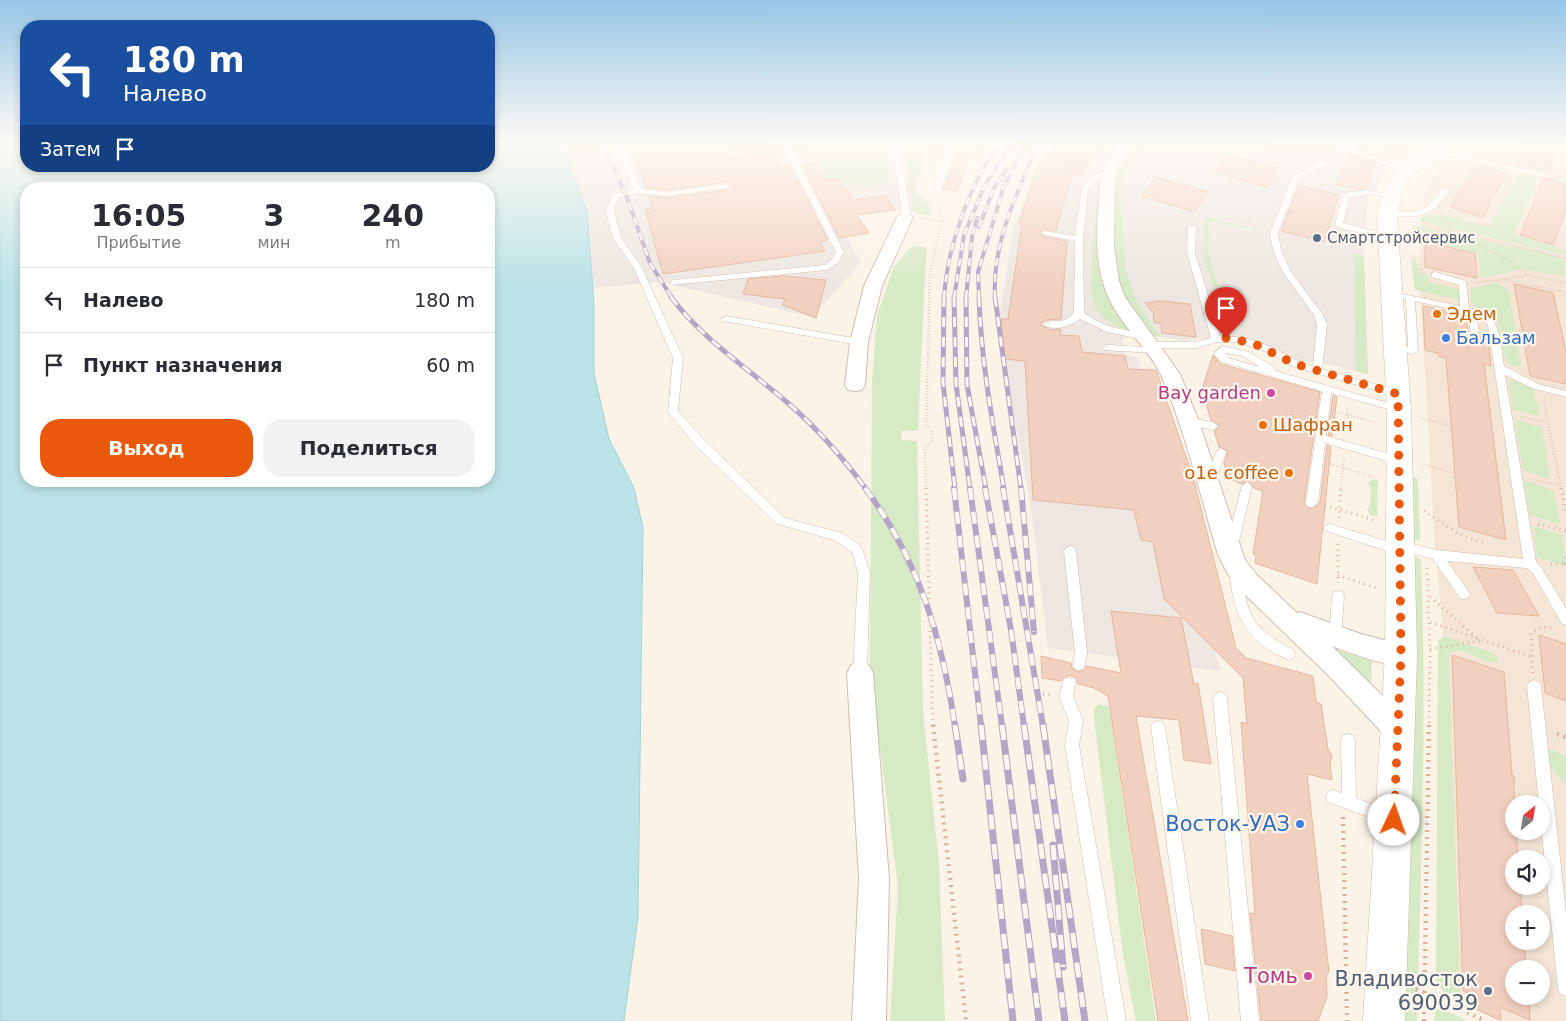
<!DOCTYPE html>
<html lang="ru">
<head>
<meta charset="utf-8">
<style>
	body { margin:0; font-family:"DejaVu Sans",sans-serif; background:#f2f2f3; color:#2b2b33; height:100vh; display:flex; flex-direction:column; font-size:19px; white-space:nowrap }
	* { box-sizing:border-box; margin:0 }
	p { font-size:16px; color:#7c7c81 }
	.icon { flex:none; width:28px; height:28px; fill:none; stroke:currentColor; stroke-width:2; stroke-linecap:round; stroke-linejoin:round }
	.map { position:relative; flex:1; overflow:hidden }
	.sheet { position:absolute; left:20px; top:182px; width:475px; height:305px; display:flex; flex-direction:column; background:#fff; border-radius:20px; box-shadow:0 2px 8px #0003 }
	.sheet>* { flex:none }
	.top-card { position:absolute; left:20px; top:20px; width:475px; height:152px; border-radius:20px; box-shadow:0 2px 8px #0003; background:#1a4fa0; color:#fff; overflow:hidden }
	.needle { width:32px; rotate:30deg }
	.controls { position:absolute; left:1505px; top:795px; display:grid; gap:10px }
	.controls a { display:grid; place-items:center; width:45px; height:45px; border-radius:50%; background:#fff; box-shadow:0 2px 8px #0003; font-size:25px }
	.pin { position:absolute; display:grid; place-items:center; width:42px; height:42px; color:#fff; margin:-51px -21px; border-radius:50% 50% 50% 0; rotate:-45deg; box-shadow:0 0 5px #0007 }
	.pin .icon { rotate:45deg }
	.me { position:absolute; width:55px; margin:-28px; rotate:3deg; stroke-linejoin:round; filter:drop-shadow(0 0 4px #0008) }
	.turn { display:flex; align-items:center; gap:18px; height:105px; padding:0 20px; font-size:22px }
	.turn .icon { width:65px; height:65px; stroke-width:2.5 }
	.turn b { display:block; font-size:35px; line-height:42px }
	.then { display:flex; align-items:center; height:48px; padding:0 20px; background:#0003; gap:10px; font-size:19px }
	.eta { display:flex; justify-content:space-evenly; align-items:center; height:85px; text-align:center }
	.eta b { font-size:30px; font-weight:700; line-height:35px }
	.primary-button { display:flex; gap:10px; margin-top:auto; padding:10px 20px }
	.primary-button a { flex:1; height:58px; border-radius:20px; background:#ea580c; color:#fff; font-size:20px; font-weight:700; line-height:58px; text-align:center }
	.primary-button a+a { background:#f2f2f3; color:#2b2b33 }
	ul { padding:0; list-style:none }
	li { display:flex; align-items:center; gap:15px; height:65px; padding:0 20px; border-top:1px solid #e1e1e2 }
	li div { flex:1 }
	li b { display:block; font-size:19px }
	li em { font-style:normal }
	.map>svg:first-child { display:block }
</style>
</head>
<body>
<div class="map">
<svg width="1566" height="1021" viewBox="0 0 1566 1021">
	<rect width="100%" height="100%" fill="#fcf3e7"/>
	<path fill="#f4e5d5" fill-rule="evenodd" d="M1468,144H1566V1021H1499L1442,994L1444,644L1435,545L1419,271L1424,193L1440,166L1453,153ZM1514,804H1541V831H1514ZM1514,859H1541V886H1514ZM1514,914H1541V941H1514ZM1514,969H1541V996H1514Z"/>
	<path fill="#ede6e1" d="M562,144H990L978,157L923,152L915,189V210H895L835,218L861,262L812,317L660,282L593,288L587,212Z
		M1047,144H1121L1109,173L1102,181L1097,200L1093,225V301L1111,324L1125,330L1129,336L1122,340L1125,355L1138,357L1221,671L1048,648L1031,509L1004,359L1000,313L1013,230Z
		M1143,144H1411L1381,160L1388,165L1376,192L1368,194L1364,252L1368,374L1329,364L1293,360L1253,343L1202,338L1185,341L1162,337L1142,312L1134,296L1130,286L1123,254L1122,183Z"/>
	<path fill="#d6eac5" d="M817,144H880L890,183L851,188L842,177L817,180L814,174L823,170L817,162L805,160L811,147Z
		M904,144H928L929,146L915,192L928,203L932,215L930,216L914,213Z
		M1134,144H1143C1135,155 1127,168 1122,181C1119,191 1122,206 1122,216C1124,269 1126,295 1162,337L1153,336L1124,296L1116,274L1112,252L1117,176Z
		M1474,144H1522L1511,163L1463,152Z
		M1525,173L1533,176L1537,180L1514,234L1566,251V255L1419,221L1421,217C1451,209 1464,225 1491,225L1518,175Z
		M1099,191C1102,200 1099,215 1099,226C1097,272 1102,295 1132,330L1130,332C1115,326 1101,320 1094,304C1088,288 1094,209 1099,191Z
		M1205,217L1266,232L1209,221L1208,253L1227,315L1225,317L1222,314L1203,253Z
		M1413,225L1559,257L1566,261L1563,276L1523,269L1481,278L1479,254L1431,242L1426,236L1413,233Z
		M920,246L927,248L925,273L918,431H901L902,440L917,441L923,712L939,864L945,1021H890L898,887L870,671L872,381L877,316L894,266L911,247Z
		M1354,253L1364,256L1368,374L1356,371Z
		M1411,258L1416,259L1419,271L1428,275L1429,282L1459,289L1460,300L1415,290Z
		M1496,283L1505,287L1509,293L1521,366C1500,374 1503,332 1496,320L1475,307L1470,301V288Z
		M1509,379L1533,388L1540,416L1513,410Z
		M1518,420L1542,427L1550,479L1523,470L1515,421Z
		M1411,476L1418,479L1420,539L1418,541L1413,539Z
		M1372,479L1378,481L1377,517L1370,515L1367,509L1370,506L1371,487L1368,483Z
		M1527,481L1553,490L1560,522L1558,524L1529,514L1524,482Z
		M1533,526L1562,535L1566,566L1537,557Z
		M1416,556L1421,560C1427,714 1421,867 1417,1021H1400L1413,557Z
		M1444,636L1493,653L1497,656L1499,661C1484,669 1464,642 1449,654L1460,990L1457,995C1446,997 1440,989 1436,979L1438,641Z
		M1335,649L1372,661L1371,684L1370,683Z
		M1098,704L1108,706L1111,719L1156,1021H1136L1123,955L1094,718V710Z
		M1548,749L1566,756V785L1549,764Z
		M1439,1007L1468,1021H1434L1435,1011Z"/>
	<path fill="#bbe2e6" stroke="#a1d3d8" fill-rule="evenodd" d="M0,144H26V166H489V144H562L587,211L594,305V373L609,439L634,488L643,528L638,917L624,1021H0ZM26,189H489V481H26Z"/>
	<path fill="#f2d0bf" stroke="#e5b69f" d="M632,144H722L728,158L774,152L782,167L790,166L828,240L820,242L825,251L663,274L645,209L653,208L649,196L668,198L727,190L733,185L727,182L668,190L646,188Z
		M960,144L974,147L957,191L943,189Z
		M1059,144H1098L1081,175L1072,174L1056,231L1045,229L1039,232L1045,237L1067,241L1061,319L1045,320L1040,325L1051,330L1061,329L1060,335L1079,336L1082,352L1125,356L1128,369L1156,370L1193,477L1236,648L1246,658L1313,676L1316,702L1321,704L1328,749L1332,756L1330,763L1332,780L1307,774L1329,972L1326,975L1327,996L1318,1021H1261L1250,913L1255,914L1241,722L1247,724L1243,678L1164,599L1153,542L1141,540L1134,510L1033,500L1025,361L1004,359L1001,319H1008L1022,225L1019,224L1039,162H1044Z
		M1357,144H1386L1380,157L1355,148Z
		M1525,144H1560L1549,172L1517,163Z
		M1227,154L1279,168L1267,187L1214,172Z
		M1351,154L1376,164L1365,189L1356,190L1336,184Z
		M815,163L825,180L839,178L854,200L886,195L895,210L857,215L869,233L839,238L802,165Z
		M1477,165L1508,174L1491,200L1483,218L1450,207Z
		M1156,177L1208,192L1194,212L1141,196Z
		M1544,179L1566,184V210L1553,245L1520,235Z
		M1299,185L1339,195L1324,242L1281,231Z
		M1425,242L1475,253L1477,278L1425,267Z
		M783,276L826,280L816,318L783,305L785,299L743,294L748,279Z
		M1514,284L1553,293L1566,352V384L1530,376Z
		M1160,301L1190,304L1196,337L1162,333L1161,323H1154L1153,312L1145,303Z
		M1423,306L1466,315L1468,333L1488,338L1491,366L1484,364L1506,540L1459,527L1446,358L1438,356V353L1425,350Z
		M1213,355L1221,364L1320,392L1304,503L1306,507L1312,509L1320,503L1327,445L1331,447L1317,584L1255,563L1256,555L1253,554L1263,491L1254,488L1248,481L1242,484L1229,478L1224,463L1228,451L1219,447L1214,431L1220,426L1211,420L1202,389Z
		M1333,395L1337,397L1332,436L1328,435Z
		M1473,567L1513,570L1539,616L1497,613Z
		M1111,611L1181,618L1194,685L1198,683L1211,764L1184,760L1179,720L1136,716L1188,1021H1158L1108,696L1094,688L1078,684L1076,678L1070,675L1063,677L1061,681L1042,678L1041,656L1071,663L1072,668L1078,672L1085,670L1086,666L1121,673Z
		M1539,635L1566,644V701L1545,693Z
		M1452,655L1504,672L1512,775L1514,776V831H1516L1518,859H1514V886H1520L1522,914H1514V941H1524L1526,969H1514V996H1529L1530,1020L1500,1007L1501,1020L1489,1015L1478,1010V997L1463,991Z
		M1201,929L1232,936L1235,971L1205,964Z"/>
	<g fill="none" stroke-linecap="round" stroke-linejoin="round">
		<g stroke="#d0bcaf" stroke-width="1">
			<path id="lane" d="M614,144H622L641,189L668,192L727,184L731,186L727,188L668,196L638,193L619,198L614,210L621,238L642,268L683,358L678,411L703,439L785,518L842,533L861,546L870,572L867,673L865,677L860,679L855,677L853,673L858,572L852,552L834,540L777,524L695,445L668,412L673,358L634,268L613,238L606,210L613,194L634,190Z
				M781,144H789L844,252L839,262L827,270L671,285V281L674,280L825,265L832,259L836,252Z
				M891,144H899L910,210L909,217L905,219L901,217L902,210Z
				M943,144H951L953,156L941,190L937,192L933,190L945,156Z
				M1049,144H1057L1050,153H1044L1043,151Z
				M1328,144H1339L1409,169L1402,171Z
				M1433,148L1547,174L1551,176L1547,178L1433,152Z
				M1321,161L1328,163L1299,179L1278,233L1281,250L1291,272L1323,315L1327,325L1322,369L1402,392L1403,394L1402,396L1398,397L1292,366L1265,351L1236,342H1217L1197,348H1158V352L1155,353L1104,350L1102,348L1107,345L1147,347L1148,343L1151,342H1196L1211,338L1187,252L1188,227L1192,225L1196,227L1195,252L1220,336C1238,336 1257,340 1273,348C1287,355 1298,362 1313,366L1317,325L1314,315L1283,272L1273,250L1270,233L1293,176Z
				M1106,171L1113,173L1093,183L1088,191L1083,239L1084,313C1106,329 1124,329 1149,335L1151,337L1146,340L1107,332L1080,319C1070,327 1053,332 1042,324C1052,317 1061,327 1074,313L1075,241L1045,235L1041,233L1045,231L1075,236L1082,187L1091,177Z
				M1443,188L1450,190C1437,209 1426,219 1402,216C1395,216 1388,216 1383,212L1387,210C1416,213 1426,214 1443,188Z
				M1369,190L1394,196L1390,198L1369,194L1350,197L1343,223L1390,235V239L1339,228L1335,224L1344,193Z
				M1435,272L1466,281L1469,308C1503,316 1499,337 1504,366L1538,384L1566,391V397L1532,388L1505,375L1536,562L1541,567L1566,609V625L1562,624L1533,573L1527,568L1447,561L1470,594L1468,598L1464,599L1460,598L1433,559L1404,551L1399,555L1326,531L1324,528L1326,525L1330,524L1396,544L1401,541L1437,550L1523,559L1488,325L1476,316L1479,331L1474,334L1471,333L1467,313L1415,301L1418,351L1413,354L1394,351L1389,348L1394,345L1408,347L1406,299L1388,295V291L1460,306L1459,285L1432,277V273Z
				M726,316L859,339L864,342L859,345L723,321L721,319Z
				M1223,346L1249,352L1274,367L1275,371L1403,407L1404,409L1403,411L1399,412L1331,393L1326,436L1404,458L1405,461L1404,464L1400,465L1325,443L1318,503L1312,507L1308,506L1306,503L1322,391L1222,362L1215,356V352ZM1225,353L1243,356L1260,367L1228,358Z
				M1189,418L1213,422L1218,426L1213,430L1185,424L1184,422Z
				M1221,448L1226,452L1215,483L1210,487L1206,486L1205,483L1216,452Z
				M1247,482L1252,486L1238,546L1236,549H1228L1226,546L1242,486Z
				M1070,546L1074,548L1076,551L1087,653L1084,668L1079,670L1074,668L1073,664L1075,653L1064,551L1066,548Z
				M1236,566L1240,568L1242,571C1246,616 1253,629 1294,650L1295,654L1294,658L1289,660C1257,648 1237,624 1232,591C1231,584 1229,574 1232,568Z
				M1338,591L1342,592L1344,596L1341,637L1339,641L1335,642L1331,641L1329,637L1332,596L1334,592Z
				M1069,677L1074,679L1076,683L1073,696L1083,721L1079,745L1126,1021H1108L1065,745L1069,721L1059,696L1064,679Z
				M1534,680L1539,682L1541,686L1566,913V996L1560,994L1558,988L1541,824V804H1539L1527,686L1529,682Z
				M1220,692L1225,694L1227,698L1259,1021H1241L1213,698L1215,694Z
				M1158,721L1163,723L1165,727L1209,1021H1191L1151,727L1153,723Z
				M1348,734L1353,735L1355,740L1356,798L1395,813L1397,818L1395,823L1390,825L1328,802L1326,797L1328,792L1333,790L1342,793L1341,740L1343,735Z"/>
		</g>
		<g stroke="#d0bcaf" stroke-width="2">
			<path id="street" d="M1118,144H1132L1117,169L1115,177L1114,247L1119,281L1125,297L1180,374L1199,422L1245,560L1257,575L1297,613L1300,612L1361,634L1410,647L1414,655L1410,663C1390,670 1352,653 1332,646L1409,722L1413,731L1409,740L1399,744L1389,740L1328,675L1239,589L1228,574L1218,555C1200,495 1186,432 1161,375C1150,352 1130,334 1117,313C1090,272 1097,223 1101,177L1103,169Z
				M905,212L913,217L882,286L868,342L865,385L862,390L855,391L848,390L845,385L850,342L864,286L897,217Z
				M860,662L869,665L873,673L889,879L886,1021H852L859,879L847,673L851,665Z"/>
		</g>
		<g stroke="#d3bcad" stroke-width="1">
			<path id="secondary" d="M1433,144H1455L1411,176L1402,191L1397,218L1411,409L1417,655L1405,1021H1363L1385,655L1387,409L1377,218C1383,179 1400,163 1433,144Z"/>
		</g>
		<path stroke="#d7b3a1" stroke-width="2.5" stroke-dasharray="0.5 2.5" stroke-linecap="butt" d="M1391,152L1402,146L1401,144
			M1056,159L1089,166
			M1424,177L1437,182
			M1442,214L1455,233
			M921,218L942,221L938,201
			M1235,220L1262,227
			M1422,225L1566,258
			M1466,237L1503,257L1529,275
			M1410,255L1418,258L1422,271
			M1501,279L1566,293
			M1475,283L1530,275L1566,283
			M1544,401L1561,489
			M1293,405C1291,419 1293,428 1307,434
			M1337,412L1377,423
			M1522,417L1548,423
			M1421,418L1451,426
			M1346,433L1348,407
			M1331,464L1377,478
			M1421,464L1455,473
			M1531,479L1560,485
			M926,489L925,449L932,441V431L926,424L930,272L942,221
			M1341,489L1344,457"/>
		<path stroke="#d7b3a1" stroke-width="3" stroke-dasharray="1 4.5" stroke-linecap="butt" d="M926,488L933,726
			M1561,488L1566,513
			M1325,505L1377,521
			M1424,511L1457,533L1485,544
			M1339,518L1341,488
			M1538,524L1566,531
			M1338,544V583
			M1551,564H1566
			M1565,564L1566,557
			M1427,568L1430,649L1429,726
			M1338,575L1376,588
			M1430,597L1478,639
			M1430,622L1532,657
			M1430,649L1480,641
			M1533,673L1531,633L1542,627L1553,628
			M1043,694L1051,695"/>
		<path stroke="#d7b3a1" stroke-width="4.5" stroke-dasharray="2 5" stroke-linecap="butt" d="M933,725L966,1021
			M1557,734L1566,737
			M1343,817L1347,1021
			M1416,989L1486,1021
			M1424,1021L1429,725"/>
		<use href="#lane" fill="#fff" fill-rule="evenodd"/>
		<use href="#street" fill="#fff" fill-rule="evenodd"/>
		<use href="#secondary" fill="#fff" fill-rule="evenodd"/>
		<g stroke="#b5a5c7" stroke-width="4">
			<path id="rail-far3" d="M603,144L626,195L650,263L672,298
				M979,227L994,188L1007,169
				M944,298C947,249 969,182 1001,144
				M954,298L964,235L984,187L1011,144
				M966,298L972,237L977,218
				M979,298L978,272L1003,189L1025,144
				M995,298C992,242 1017,194 1038,144"/>
		</g>
		<g stroke="#b5a5c7" stroke-width="5">
			<path id="rail-far2" d="M671,297C703,340 749,369 789,404C819,430 843,458 866,489
				M944,297L943,383L955,489
				M954,297L956,384L970,489
				M966,297L967,385L986,489
				M979,297C981,362 993,425 1004,489
				M995,297L1021,489"/>
		</g>
		<g stroke="#b5a5c7" stroke-width="6">
			<path id="rail-far1" d="M865,488C919,560 942,638 955,726
				M954,488L981,726
				M970,488L1002,726
				M985,488L1011,630L1024,726
				M1003,488L1043,726
				M1021,488L1034,632"/>
		</g>
		<g stroke="#b5a5c7" stroke-width="7">
			<path id="rail" d="M955,725L963,779
				M981,725L1013,1021
				M1002,725L1039,1021
				M1024,725L1065,1021
				M1043,725L1085,1021
				M1053,845L1063,967"/>
		</g>
		<use href="#rail-far3" stroke="#fff7ee" stroke-width="2.5" stroke-dasharray="8" stroke-linecap="butt"/>
		<use href="#rail-far2" stroke="#fff7ee" stroke-width="3" stroke-dasharray="10" stroke-linecap="butt"/>
		<use href="#rail-far1" stroke="#fff7ee" stroke-width="4.5" stroke-dasharray="12" stroke-linecap="butt"/>
		<use href="#rail" stroke="#fff7ee" stroke-width="5" stroke-dasharray="15" stroke-linecap="butt"/>
	</g>
	<linearGradient id="sky" x2="0" y2="1"><stop stop-color="#96c6e7"/><stop offset="0.5" stop-color="#fefaf4"/><stop offset="1" stop-color="#fefaf4" stop-opacity="0"/></linearGradient>
	<rect width="1566" height="287" fill="url(#sky)"/>
	<g fill="none" stroke-linecap="round" stroke-linejoin="round">
		<path stroke="#ea580c" stroke-width="9" stroke-dasharray="0 16.2" d="M1226,338L1253,343L1295,364L1398,394L1401,655L1394,820"/>
	</g>
	<g fill="#5c6f8a" stroke="#fff7ee" stroke-width="2">
		<circle cx="1317" cy="238" r="5"/>
		<circle cx="1488" cy="991" r="5"/>
	</g>
	<g fill="#e8710a" stroke="#fff7ee" stroke-width="2">
		<circle cx="1437" cy="314" r="5"/>
		<circle cx="1263" cy="425" r="5"/>
		<circle cx="1289" cy="473" r="5"/>
	</g>
	<g fill="#3f7fe0" stroke="#fff7ee" stroke-width="2">
		<circle cx="1446" cy="338" r="5"/>
		<circle cx="1300" cy="824" r="5"/>
	</g>
	<g fill="#d1479c" stroke="#fff7ee" stroke-width="2">
		<circle cx="1271" cy="393" r="5"/>
		<circle cx="1308" cy="976" r="5"/>
	</g>
	<g text-anchor="middle" stroke-width="4.5" stroke-linejoin="round" paint-order="stroke">
		<g font-size="15" fill="#4e5e75" stroke="#fff7ee" text-anchor="start">
			<text x="1327" y="243">Смартстройсервис</text>
		</g>
		<g font-size="18" fill="#c56008" stroke="#fff7ee" text-anchor="start">
			<text x="1447" y="320">Эдем</text>
			<text x="1273" y="431">Шафран</text>
			<text x="1279" y="479" text-anchor="end">o1e coffee</text>
		</g>
		<g font-size="18" fill="#366cbe" stroke="#fff7ee" text-anchor="start">
			<text x="1456" y="344">Бальзам</text>
		</g>
		<g font-size="18" fill="#b23c85" stroke="#fff7ee" text-anchor="end">
			<text x="1261" y="399">Bay garden</text>
		</g>
		<g font-size="21" fill="#366cbe" stroke="#fff7ee" text-anchor="end">
			<text x="1290" y="831">Восток-УАЗ</text>
		</g>
		<g font-size="21" fill="#b23c85" stroke="#fff7ee" text-anchor="end">
			<text x="1298" y="983">Томь</text>
		</g>
		<g font-size="21" fill="#4e5e75" stroke="#fff7ee" text-anchor="end">
			<text x="1478" y="986">Владивосток<tspan x="1478" dy="24">690039</tspan></text>
		</g>
	</g>
</svg>
<div class="controls">
<a><svg class="needle" viewBox="-14 -14 28 28"><path d="M0-13l5 13h-10z" fill="#e53935"/><path d="M0 13l5-13h-10z" fill="#7c7c81"/></svg></a>
<a><svg class="icon" aria-label="sound" viewBox="0 0 24 24"><path d="M4 9h4l5-4v14l-5-4H4zM17 9q2 3 0 6"/></svg></a>
<a>+</a>
<a>−</a>
</div>
<div class="pin" style="left:1226px;top:338px;background:#d93025"><svg class="icon" aria-label="arrive" viewBox="0 0 24 24"><path d="M6 21V4h12l-3 4 3 4H6"/></svg></div>
<svg class="me" style="left:1394px;top:820px" viewBox="-20 -20 40 40"><circle r="19" fill="#fff"/><path d="M0-13L10 11 0 6-10 11z" fill="#ea580c"/></svg>
<div class="top-card">
<div class="turn"><svg class="icon" aria-label="left" viewBox="0 0 24 24"><path d="M17 20v-9H6M10 6l-5 5 5 5"/></svg><div><b>180 m</b>Налево</div></div>
<div class="then">Затем<svg class="icon" aria-label="arrive" viewBox="0 0 24 24"><path d="M6 21V4h12l-3 4 3 4H6"/></svg></div>
</div>
<section class="sheet">
<div class="eta">
<div><b>16:05</b><p>Прибытие</p></div>
<div><b>3</b><p>мин</p></div>
<div><b>240</b><p>m</p></div>
</div>
<ul>
<li><svg class="icon" aria-label="left" viewBox="0 0 24 24"><path d="M17 20v-9H6M10 6l-5 5 5 5"/></svg><div><b>Налево</b></div><em>180 m</em></li>
<li><svg class="icon" aria-label="arrive" viewBox="0 0 24 24"><path d="M6 21V4h12l-3 4 3 4H6"/></svg><div><b>Пункт назначения</b></div><em>60 m</em></li>
</ul>
<div class="primary-button"><a>Выход</a><a>Поделиться</a></div>
</section>
</div>
</body>
</html>
